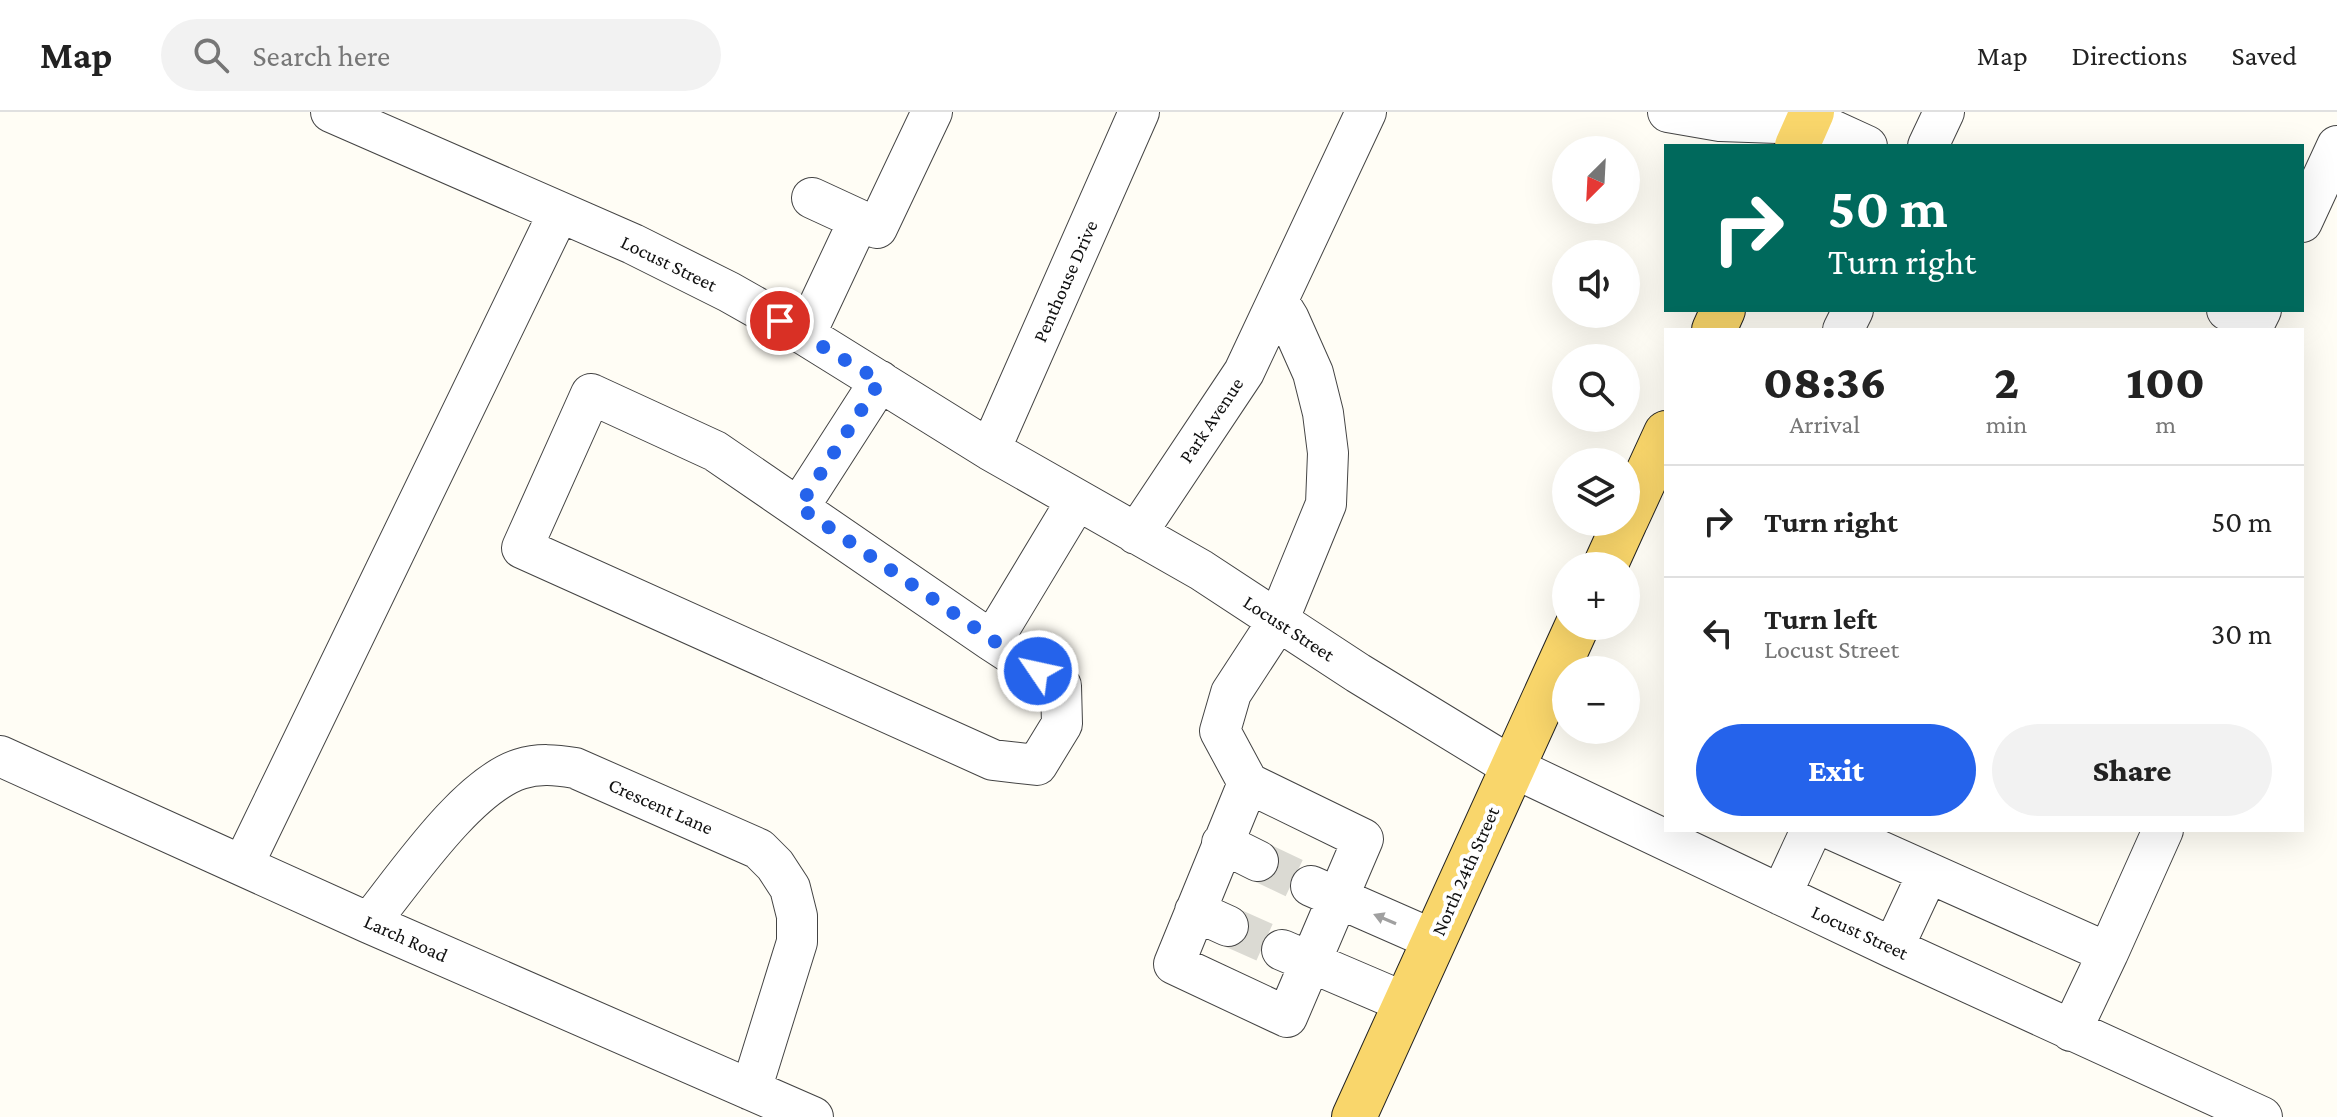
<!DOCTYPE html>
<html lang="en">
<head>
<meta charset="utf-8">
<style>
	body { margin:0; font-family:"Crimson Pro",serif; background:#f2f2f2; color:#222; height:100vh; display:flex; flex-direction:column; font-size:30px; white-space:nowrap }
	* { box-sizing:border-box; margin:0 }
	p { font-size:26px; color:#767676 }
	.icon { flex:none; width:44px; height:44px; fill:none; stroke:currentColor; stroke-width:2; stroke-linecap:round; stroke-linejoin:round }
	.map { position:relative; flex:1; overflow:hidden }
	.sheet { position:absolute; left:1664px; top:216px; width:640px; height:504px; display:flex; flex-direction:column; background:#fff; border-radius:0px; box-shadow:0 8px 32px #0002 }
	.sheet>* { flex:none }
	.top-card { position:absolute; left:1664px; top:32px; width:640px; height:168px; border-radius:0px; box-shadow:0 8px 32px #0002; background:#00695c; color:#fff; overflow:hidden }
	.needle { width:52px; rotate:204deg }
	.fabs { position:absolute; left:1552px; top:24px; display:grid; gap:16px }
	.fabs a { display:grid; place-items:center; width:88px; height:88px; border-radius:50%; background:#fff; box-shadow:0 8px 32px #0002; font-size:40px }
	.pin { position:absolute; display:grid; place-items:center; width:68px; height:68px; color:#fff; margin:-34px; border:4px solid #fff; border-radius:50%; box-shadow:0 2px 8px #0007 }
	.me { position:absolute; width:88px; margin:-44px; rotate:304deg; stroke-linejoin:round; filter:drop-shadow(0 0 6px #0008) }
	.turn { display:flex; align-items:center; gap:28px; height:168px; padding:0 32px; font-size:36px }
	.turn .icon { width:104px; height:104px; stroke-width:2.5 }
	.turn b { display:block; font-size:56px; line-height:68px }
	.eta { display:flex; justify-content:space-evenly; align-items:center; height:136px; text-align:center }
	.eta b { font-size:48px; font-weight:800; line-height:56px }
	.button { display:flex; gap:16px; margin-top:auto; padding:16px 32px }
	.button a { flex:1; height:92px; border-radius:48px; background:#2563eb; color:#fff; font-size:32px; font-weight:800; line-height:92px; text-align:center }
	.button a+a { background:#f2f2f2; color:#222 }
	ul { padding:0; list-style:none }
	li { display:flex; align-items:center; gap:24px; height:112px; padding:0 32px; border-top:2px solid #e0e0e0 }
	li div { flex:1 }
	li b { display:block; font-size:30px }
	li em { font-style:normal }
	header { display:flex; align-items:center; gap:48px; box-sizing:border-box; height:112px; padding:0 40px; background:#fff; border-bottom:2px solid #e0e0e0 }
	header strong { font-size:38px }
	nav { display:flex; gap:44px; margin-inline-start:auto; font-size:28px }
	.search { width:560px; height:72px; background:#f2f2f2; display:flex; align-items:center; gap:20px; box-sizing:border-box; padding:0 28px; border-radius:44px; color:#767676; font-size:30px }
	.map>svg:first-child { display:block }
</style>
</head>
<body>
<header>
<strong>Map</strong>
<div class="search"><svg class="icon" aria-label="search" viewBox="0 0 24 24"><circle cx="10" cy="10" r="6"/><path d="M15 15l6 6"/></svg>Search here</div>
<nav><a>Map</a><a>Directions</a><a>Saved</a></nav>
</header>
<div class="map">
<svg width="2337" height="1005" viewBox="0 0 2337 1005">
	<rect width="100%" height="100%" fill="#fffdf5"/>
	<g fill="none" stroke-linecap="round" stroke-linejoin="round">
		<path stroke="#dbdad3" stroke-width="40" stroke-dasharray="40 20" stroke-linecap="butt" d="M1258,749L1311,774
			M1228,814L1282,838"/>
		<g stroke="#444" stroke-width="42">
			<path id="minor" d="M331,0L633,132L729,180L805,223L990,338L1201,458L1358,561L1512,655L1893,836L2262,1005
				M1668,0L1720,9L1778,11L1808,7L1867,34
				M1928,34L1944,0
				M812,86L877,116L932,0
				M2302,110L2337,34
				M2227,198L2255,210L2261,198
				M1843,218L1853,198
				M805,223L859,108
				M990,338L1139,0
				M799,395L880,269
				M1136,422L1244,260L1366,0
				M992,529L1061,574L1062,612L1037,653L993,648L522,436L591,282L715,339L992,529L1077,388
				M0,644L369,811L813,1005
				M1248,671L1363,727L1287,905L1174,852L1248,671L1220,619L1231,581L1278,509L1326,392L1328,341L1323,301L1313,261L1289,207L1278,189
				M1833,718L2108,841L2071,919
				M1222,731L1258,749
				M243,753L559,100
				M1311,774L1434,828
				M1781,783L1811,718
				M1195,799L1228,814
				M369,811C405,766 467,674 520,657C539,651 556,653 575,656L759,737L775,753L790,776L797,804V830L751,978
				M1893,836L1928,761
				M1282,838L1406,891
				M2108,841L2163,718"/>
		</g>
		<g stroke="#222" stroke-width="46">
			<path id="major" d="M1797,34L1812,0
				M1714,218L1723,198
				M1626,408L1666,321
				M1605,454L1625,410
				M1354,1005L1577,514"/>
		</g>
		<use href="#minor" stroke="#fff" stroke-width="40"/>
		<use href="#major" stroke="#f9d66b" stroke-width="44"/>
	</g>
	<defs><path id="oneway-solid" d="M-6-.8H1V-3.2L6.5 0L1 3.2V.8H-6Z" transform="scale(2)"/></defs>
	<use fill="#a0a0a0" href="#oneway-solid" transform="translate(1385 807) rotate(-157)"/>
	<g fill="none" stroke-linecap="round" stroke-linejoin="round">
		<path stroke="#2563eb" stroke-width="14" stroke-dasharray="0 25.2" d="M780,209L880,269L799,395L1038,559"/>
	</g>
	<g text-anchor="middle" stroke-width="8" stroke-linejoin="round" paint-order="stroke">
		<g font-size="20" fill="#111" stroke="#fff">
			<text transform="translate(669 151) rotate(26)" y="7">Locust Street</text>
			<text transform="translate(1065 169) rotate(-66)" y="7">Penthouse Drive</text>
			<text transform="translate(1211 308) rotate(-56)" y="7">Park Avenue</text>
			<text transform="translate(1289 516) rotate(33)" y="7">Locust Street</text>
			<text transform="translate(661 694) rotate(24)" y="7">Crescent Lane</text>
			<text transform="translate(1465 759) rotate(-66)" y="7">North 24th Street</text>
			<text transform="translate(1860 820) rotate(25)" y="7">Locust Street</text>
			<text transform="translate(406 826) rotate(24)" y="7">Larch Road</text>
		</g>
	</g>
</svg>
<div class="fabs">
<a><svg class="needle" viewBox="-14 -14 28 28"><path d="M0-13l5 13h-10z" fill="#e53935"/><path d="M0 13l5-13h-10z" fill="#767676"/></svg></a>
<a><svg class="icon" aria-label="sound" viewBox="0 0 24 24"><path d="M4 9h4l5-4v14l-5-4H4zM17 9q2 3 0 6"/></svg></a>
<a><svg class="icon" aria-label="search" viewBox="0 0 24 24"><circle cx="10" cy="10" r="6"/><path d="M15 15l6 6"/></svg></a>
<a><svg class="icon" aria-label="layers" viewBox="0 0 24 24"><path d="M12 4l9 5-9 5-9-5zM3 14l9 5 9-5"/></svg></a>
<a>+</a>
<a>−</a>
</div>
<div class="pin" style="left:780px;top:209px;background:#d93025"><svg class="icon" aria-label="arrive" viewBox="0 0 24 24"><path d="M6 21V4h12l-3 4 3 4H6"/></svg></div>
<svg class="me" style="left:1038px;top:559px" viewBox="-20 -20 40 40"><circle r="17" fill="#2563eb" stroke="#fff" stroke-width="3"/><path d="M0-11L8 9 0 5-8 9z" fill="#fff"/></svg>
<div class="top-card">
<div class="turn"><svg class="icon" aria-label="right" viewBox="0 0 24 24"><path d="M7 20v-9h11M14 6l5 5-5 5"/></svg><div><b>50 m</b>Turn right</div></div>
</div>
<section class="sheet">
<div class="eta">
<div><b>08:36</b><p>Arrival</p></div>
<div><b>2</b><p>min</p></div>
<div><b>100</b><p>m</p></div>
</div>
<ul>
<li><svg class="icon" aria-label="right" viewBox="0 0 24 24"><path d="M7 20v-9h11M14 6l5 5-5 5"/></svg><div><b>Turn right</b></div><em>50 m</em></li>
<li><svg class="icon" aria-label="left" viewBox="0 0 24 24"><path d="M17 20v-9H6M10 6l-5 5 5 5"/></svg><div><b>Turn left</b><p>Locust Street</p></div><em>30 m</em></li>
</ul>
<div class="button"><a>Exit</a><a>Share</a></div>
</section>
</div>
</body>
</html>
